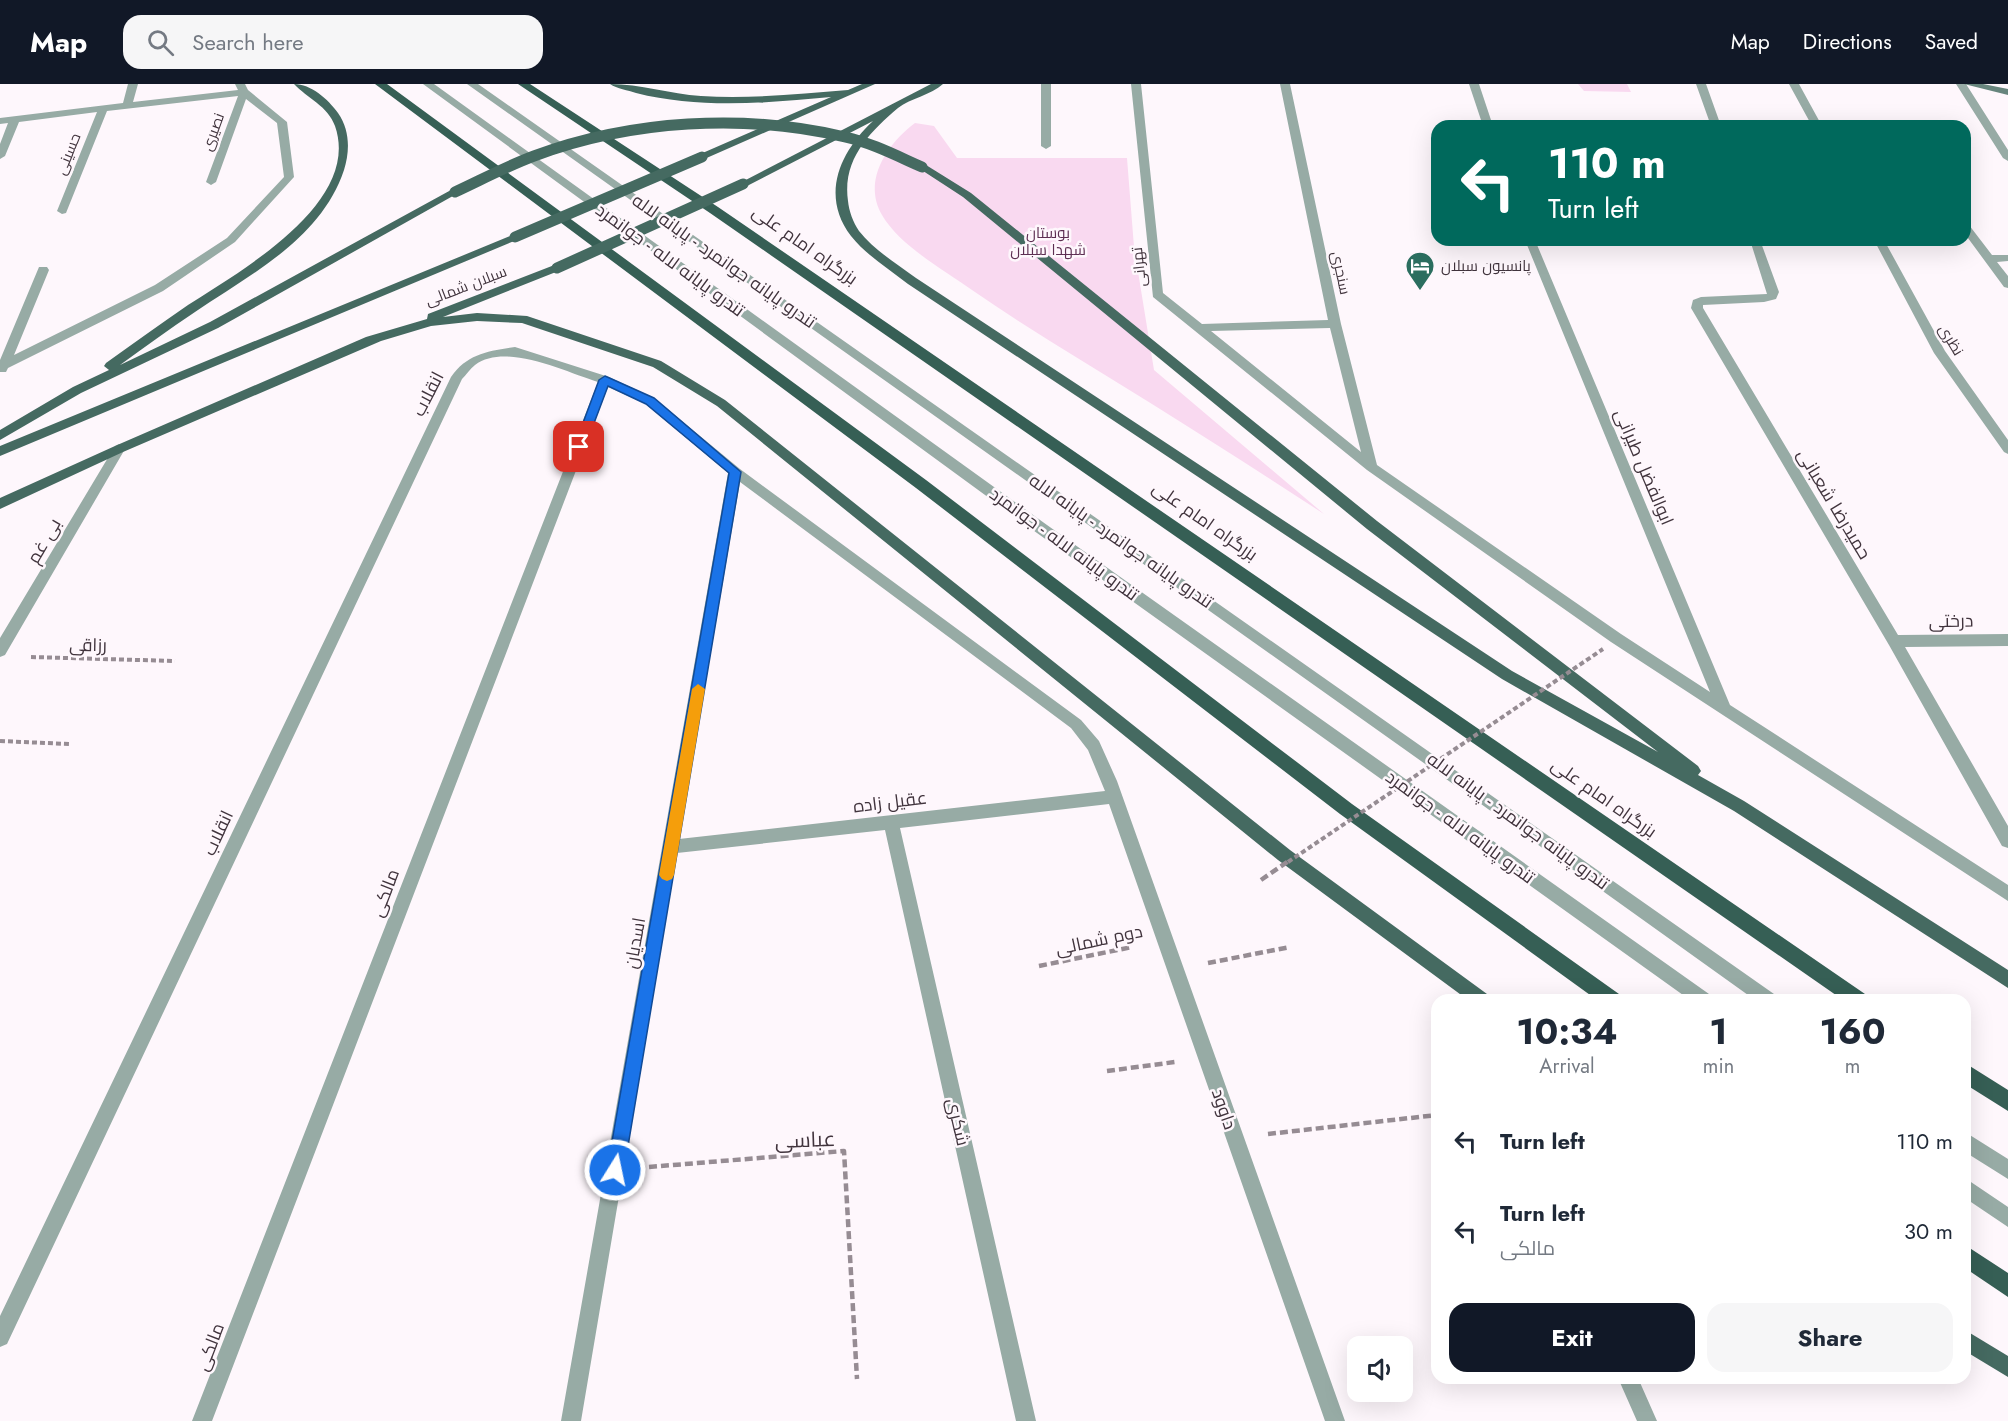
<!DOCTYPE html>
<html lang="en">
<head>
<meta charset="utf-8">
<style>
	body { margin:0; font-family:Jost,Cairo,sans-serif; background:#f6f6f7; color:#1f2937; height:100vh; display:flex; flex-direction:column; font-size:22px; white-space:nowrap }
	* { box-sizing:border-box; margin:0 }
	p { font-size:20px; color:#747a83 }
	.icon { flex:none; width:33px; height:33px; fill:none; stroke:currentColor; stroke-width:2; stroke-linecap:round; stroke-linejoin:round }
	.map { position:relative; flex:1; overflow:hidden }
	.sheet { position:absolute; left:1431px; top:910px; width:540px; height:390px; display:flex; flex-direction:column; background:#fff; border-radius:18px; box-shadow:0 6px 24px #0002 }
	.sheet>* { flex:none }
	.hud { position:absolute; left:1431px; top:36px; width:540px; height:126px; border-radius:18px; box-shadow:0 6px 24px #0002; background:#00695c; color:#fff; overflow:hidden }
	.buttons { position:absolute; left:1347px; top:1252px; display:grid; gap:12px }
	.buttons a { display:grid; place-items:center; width:66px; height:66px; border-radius:12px; background:#fff; box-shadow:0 6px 24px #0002; font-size:30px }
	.pin { position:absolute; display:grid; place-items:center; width:51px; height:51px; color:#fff; margin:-26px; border-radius:12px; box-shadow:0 3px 9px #0006 }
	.me { position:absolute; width:66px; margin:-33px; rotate:10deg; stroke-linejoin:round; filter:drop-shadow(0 0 4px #0008) }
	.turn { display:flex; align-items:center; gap:21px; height:126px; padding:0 18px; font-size:27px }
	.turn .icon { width:78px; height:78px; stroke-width:2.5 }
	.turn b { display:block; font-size:42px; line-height:51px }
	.eta { display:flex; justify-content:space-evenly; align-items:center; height:102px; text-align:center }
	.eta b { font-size:36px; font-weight:700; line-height:42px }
	.cta { display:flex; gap:12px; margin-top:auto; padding:12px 18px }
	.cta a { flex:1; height:69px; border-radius:18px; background:#111827; color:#fff; font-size:24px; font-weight:700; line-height:69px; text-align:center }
	.cta a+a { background:#f6f6f7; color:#1f2937 }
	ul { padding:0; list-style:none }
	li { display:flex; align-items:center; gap:18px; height:90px; padding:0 18px }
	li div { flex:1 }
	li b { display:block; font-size:22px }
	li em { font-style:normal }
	header { display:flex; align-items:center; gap:36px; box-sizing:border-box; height:84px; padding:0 30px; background:#111827; color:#fff }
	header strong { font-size:28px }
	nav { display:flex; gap:33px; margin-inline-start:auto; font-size:21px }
	.search { width:420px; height:54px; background:#f6f6f7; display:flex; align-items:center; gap:15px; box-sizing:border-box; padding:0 21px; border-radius:18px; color:#747a83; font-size:22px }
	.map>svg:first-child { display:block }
</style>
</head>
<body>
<header>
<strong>Map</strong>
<div class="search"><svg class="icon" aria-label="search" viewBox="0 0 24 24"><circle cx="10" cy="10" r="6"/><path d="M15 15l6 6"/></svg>Search here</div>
<nav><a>Map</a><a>Directions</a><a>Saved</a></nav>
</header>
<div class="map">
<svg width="2008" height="1337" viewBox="0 0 2008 1337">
	<rect width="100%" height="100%" fill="#fef7fc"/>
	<path fill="#f9d9f0" d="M1578,0H1627L1631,8L1584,7Z
		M915,39L934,42L957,74H1127L1134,163L1154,286L1324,430C1267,393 1210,356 1152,320C1092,282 1031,247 972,206C944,186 900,162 882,131C862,97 887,60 915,39Z"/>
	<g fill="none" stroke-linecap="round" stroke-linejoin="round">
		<path stroke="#968c93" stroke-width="4" stroke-dasharray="5 3" stroke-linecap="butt" d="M31,573L175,577
			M0,657L69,660"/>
		<path stroke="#968c93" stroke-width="4.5" stroke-dasharray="8 4" stroke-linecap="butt" d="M1208,879L1290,863
			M1039,882L1132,863
			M1107,987L1175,978
			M1268,1050L1437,1031
			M649,1083L844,1067L857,1295"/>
		<path fill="#97aba5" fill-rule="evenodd" d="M423,0H434L1047,441L1709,910L1711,916H1690L1037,449Z
			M467,0H478L1774,910L1776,916H1755L1421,677Z
			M1965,1048L2008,1075V1095L1965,1068Z
			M1965,1094L2008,1123V1143L1965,1114Z"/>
		<path fill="#97aba5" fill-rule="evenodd" d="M128,0H138L133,18L238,6L235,0H245L248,6L287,38L294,93L235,158L163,207L8,284L6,288H0V276L39,183H47L49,186L14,271L155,201L227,154L284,93L277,39L246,15L216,98L211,101L206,98L238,12L107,27L66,129L62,130L57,127L97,28L19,38L5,72L0,75V60L8,39L0,40V34L123,19Z
			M1041,0H1051V62L1046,65L1041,62Z
			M1131,0H1141L1163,209L1202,240L1328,236L1280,0H1290L1341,240L1377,381L1621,550L1710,608L1525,156H1535L1730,621L2008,801V817L1611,558L1367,386L1153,213ZM1330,244L1361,368L1211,247Z
			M1469,0H1479L1493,42H1483Z
			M1696,0H1706L1721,42H1711Z
			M1789,0H1799L1822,42H1812Z
			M1956,0H1966L2008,66V77L2003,74Z
			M1965,140L1969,141L1992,171H2008V177L1997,178L2008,192V204L2004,203L1965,150Z
			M1750,156H1760L1779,208L1776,215L1764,218L1703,221V224L1898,551L2008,550V562L1905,563L2008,742V764L2002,762L1889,561L1691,224L1693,216L1701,213L1767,210Z
			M1874,156H1884L1945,267L2008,356V370L2004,368L1934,269Z
			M515,263L609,293L654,314L740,385L1081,636L1099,657L1117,697L1345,1337H1325L1109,720L900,744L1036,1337H1016L885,746L677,769L581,1337H561L728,389L646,320L608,303L212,1337H192L598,298C565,288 506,258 475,281C470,285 466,291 462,295L7,1260L0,1263V1232L451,293C467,270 488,267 515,263ZM740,398L1071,644L1088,666L1105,707L679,755Z
			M119,360L125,365L5,571L0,573V554L115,362Z
			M1618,1294H1638L1657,1337H1637Z"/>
		<path fill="#67857d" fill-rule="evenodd" d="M1964,0H1983L2008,5V11Z"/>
		<path fill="#456a61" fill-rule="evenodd" d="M294,0C311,0 328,15 338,29C350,46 350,67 344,86C321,155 251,190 195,228C169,245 145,263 120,281L210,238L451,106L460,108L218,244L81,309L0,356V346L73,303L109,286L104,282L106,279C133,260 160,240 188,221C239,188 362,119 335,42C328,22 307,14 294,0Z
			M610,0C640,0 670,10 701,12C750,15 799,10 848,6L862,0H875L702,76L697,73L698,71L831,13C767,19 699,25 636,9C628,6 617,5 610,0Z
			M931,0H943C931,11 911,14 898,24C870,48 842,75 848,117C849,127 853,138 859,147C874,166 897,180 916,194L1512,587L1658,668L1367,445L963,113L917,83L926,81L971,109L1377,437L1698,682L1701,687L1698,691L1744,717L2008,886V904L1734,727L1502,595L908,200C889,185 866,171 851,152C820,111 840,68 873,37L747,102L738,100Z
			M515,150L520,153L519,155L0,372V362Z
			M557,180L561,182V186L443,233L477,229L527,232L661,277L725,316L1290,766L1487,910L1489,916H1468L1278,776L717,322L653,283L522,239L477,237L431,242L381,257L123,368L0,425V414L115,362L366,253L427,235L428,230Z
			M1965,1246L2008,1272V1293L1965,1267Z"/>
		<path fill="#365f55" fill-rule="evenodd" d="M375,0H387L926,396L1352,720L1619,910L1621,916H1597L1340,730L916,404Z
			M518,0H530L718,123L1865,910L1867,916H1843L710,129Z
			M1965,979L2008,1006V1027L1965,1000Z
			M1965,1161L2008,1189V1213L1965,1184Z"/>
		<path stroke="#968c93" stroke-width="4" stroke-dasharray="5 3" stroke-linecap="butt" d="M1288,778L1603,565"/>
		<path stroke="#968c93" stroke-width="4.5" stroke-dasharray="8 4" stroke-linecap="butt" d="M1261,796L1290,776"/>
		<path stroke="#456a61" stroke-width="11" d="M455,108C481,96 507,82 534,72C630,36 745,29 845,53C872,59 897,72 922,83
			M515,153L702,73
			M557,184L743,100"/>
	</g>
	<path fill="#1a73e8" stroke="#114b97" stroke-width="1.5" d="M605,292L654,314L741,388L624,1086L621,1092L615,1094L609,1092L607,1086L729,389L646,320L608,302L585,363L583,365H575L574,363L599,296Z"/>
	<path fill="#f59e0b" d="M698,600L705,605L674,791L672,795L667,797L662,795L659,791L692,605Z"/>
	<defs>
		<g id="hotel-pin" transform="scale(1.5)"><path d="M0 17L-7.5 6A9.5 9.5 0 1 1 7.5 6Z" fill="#2b6e5f" stroke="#fef7fc"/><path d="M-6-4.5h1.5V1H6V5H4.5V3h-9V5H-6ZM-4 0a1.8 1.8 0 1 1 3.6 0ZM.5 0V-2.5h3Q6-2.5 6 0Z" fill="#fff"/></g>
	</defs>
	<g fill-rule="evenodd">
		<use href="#hotel-pin" x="1420" y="182"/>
	</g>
	<g text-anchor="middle" stroke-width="5" stroke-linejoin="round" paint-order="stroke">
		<g font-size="15" fill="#41343d" stroke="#fef7fc">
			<text transform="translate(213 48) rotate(-70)" y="5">نصیری</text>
			<text transform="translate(68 70) rotate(-68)" y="5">حسینی</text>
			<text transform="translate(1139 183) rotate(-96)" y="5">تهرانی</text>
			<text transform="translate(1341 189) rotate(78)" y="5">سنجری</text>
			<text transform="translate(466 202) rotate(-21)" y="5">سبلان شمالی</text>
			<text transform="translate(1951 256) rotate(59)" y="5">نظری</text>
		</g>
		<g font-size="15" fill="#5d2e52" stroke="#fef7fc">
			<text x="1048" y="154">بوستان<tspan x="1048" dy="17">شهدا سبلان</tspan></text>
		</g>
		<g font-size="15" fill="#41343d" stroke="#fef7fc" text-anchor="start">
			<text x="1441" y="187">پانسیون سبلان</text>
		</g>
		<g font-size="18" fill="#41343d" stroke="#fef7fc">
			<text transform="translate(805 161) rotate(35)" y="6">بزرگراه امام علی</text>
			<text transform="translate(670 176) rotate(36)" y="6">تندرو پایانه لاله - جوانمرد</text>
			<text transform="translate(724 177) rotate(35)" y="6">تندرو پایانه جوانمرد - پایانه لاله</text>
			<text transform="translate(428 310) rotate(-63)" y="6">انقلاب</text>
			<text transform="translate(1644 383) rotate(67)" y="6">ابوالفضل طیرانی</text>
			<text transform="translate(1834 420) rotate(59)" y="6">حمیدرضا شعبانی</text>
			<text transform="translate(1205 437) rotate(35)" y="6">بزرگراه امام علی</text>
			<text transform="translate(44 457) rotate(-60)" y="6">بی غم</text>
			<text transform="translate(1121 457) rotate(35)" y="6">تندرو پایانه جوانمرد - پایانه لاله</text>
			<text transform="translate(1064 460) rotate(36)" y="6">تندرو پایانه لاله - جوانمرد</text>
			<text transform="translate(1951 537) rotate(-1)" y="6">درختی</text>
			<text transform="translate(88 561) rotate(1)" y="6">رزاقی</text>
			<text transform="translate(1604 714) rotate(35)" y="6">بزرگراه امام علی</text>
			<text transform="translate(890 718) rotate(-7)" y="6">عقیل زاده</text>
			<text transform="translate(1518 737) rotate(36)" y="6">تندرو پایانه جوانمرد - پایانه لاله</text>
			<text transform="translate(1460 743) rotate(36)" y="6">تندرو پایانه لاله - جوانمرد</text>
			<text transform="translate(218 749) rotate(-65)" y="6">انقلاب</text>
			<text transform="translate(385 809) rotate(-69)" y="6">مالکی</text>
			<text transform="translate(1099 856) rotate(-12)" y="6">دوم شمالی</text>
			<text transform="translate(635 859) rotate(-80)" y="6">اسدیان</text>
			<text transform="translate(1224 1025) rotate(71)" y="6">داوود</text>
			<text transform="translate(958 1038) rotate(77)" y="6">شکری</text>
			<text transform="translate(210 1263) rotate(-69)" y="6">مالکی</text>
		</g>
		<g font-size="21" fill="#41343d" stroke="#fef7fc">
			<text transform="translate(805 1056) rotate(-2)" y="7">عباسی</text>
		</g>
	</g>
</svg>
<div class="buttons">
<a><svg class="icon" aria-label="sound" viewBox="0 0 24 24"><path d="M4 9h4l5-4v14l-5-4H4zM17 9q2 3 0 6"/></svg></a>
</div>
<div class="pin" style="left:579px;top:363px;background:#d93025"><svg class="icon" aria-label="arrive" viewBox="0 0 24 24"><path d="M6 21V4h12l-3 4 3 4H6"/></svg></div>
<svg class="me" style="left:615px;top:1086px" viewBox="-20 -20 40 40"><circle r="17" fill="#1a73e8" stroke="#fff" stroke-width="3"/><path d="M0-11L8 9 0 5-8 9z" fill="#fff"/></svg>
<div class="hud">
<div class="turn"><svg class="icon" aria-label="left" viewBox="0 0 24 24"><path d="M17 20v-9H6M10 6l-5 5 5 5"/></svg><div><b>110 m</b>Turn left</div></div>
</div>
<section class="sheet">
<div class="eta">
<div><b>10:34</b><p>Arrival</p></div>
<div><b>1</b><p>min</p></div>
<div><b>160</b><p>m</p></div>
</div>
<ul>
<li><svg class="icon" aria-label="left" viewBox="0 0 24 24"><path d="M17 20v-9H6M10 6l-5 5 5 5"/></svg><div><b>Turn left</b></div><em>110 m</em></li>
<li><svg class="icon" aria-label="left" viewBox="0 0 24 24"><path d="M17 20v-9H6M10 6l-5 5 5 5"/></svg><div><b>Turn left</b><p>مالکی</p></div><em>30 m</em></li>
</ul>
<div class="cta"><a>Exit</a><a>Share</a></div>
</section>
</div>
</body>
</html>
